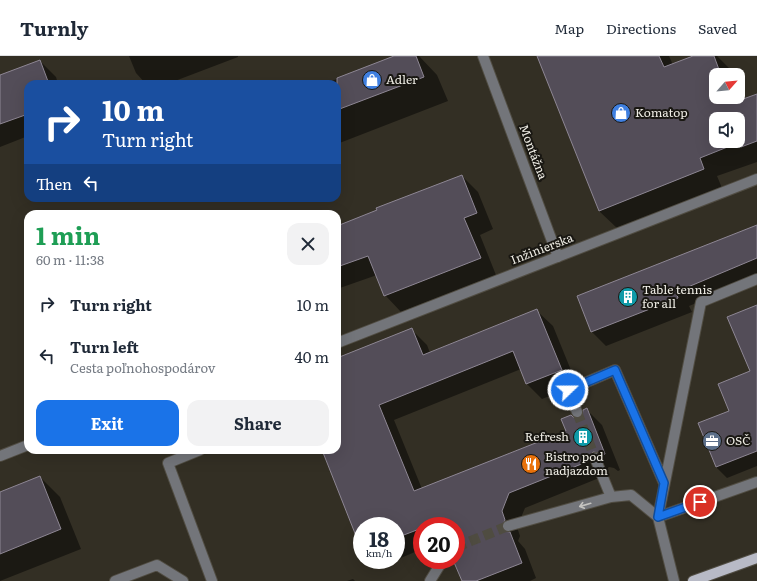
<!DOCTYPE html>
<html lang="en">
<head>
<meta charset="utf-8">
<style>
	body { margin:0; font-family:Literata,serif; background:#f2f2f3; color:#1f2937; height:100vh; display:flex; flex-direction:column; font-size:15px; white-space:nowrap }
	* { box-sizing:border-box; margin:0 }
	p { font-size:13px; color:#747a83 }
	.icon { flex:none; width:22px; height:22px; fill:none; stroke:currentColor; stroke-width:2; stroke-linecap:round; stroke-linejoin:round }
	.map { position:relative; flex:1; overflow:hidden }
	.side { position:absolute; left:24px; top:154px; width:317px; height:244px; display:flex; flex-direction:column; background:#fff; border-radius:12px; box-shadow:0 4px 16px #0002 }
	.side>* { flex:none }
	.banner { position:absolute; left:24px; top:24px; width:317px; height:122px; border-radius:12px; box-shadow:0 4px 16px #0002; background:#1a4fa0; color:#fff; overflow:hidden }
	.needle { width:26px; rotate:63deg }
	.tools { position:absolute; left:709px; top:12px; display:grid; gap:8px }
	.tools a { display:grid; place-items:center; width:36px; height:36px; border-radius:8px; background:#fff; box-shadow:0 4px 16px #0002; font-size:20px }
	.speed { position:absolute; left:353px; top:461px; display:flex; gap:8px; font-size:20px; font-weight:700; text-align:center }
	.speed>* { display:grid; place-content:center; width:52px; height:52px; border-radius:50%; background:#fff; box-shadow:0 4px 16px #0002; line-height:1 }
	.speed small { font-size:10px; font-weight:400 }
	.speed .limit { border:6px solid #d22; background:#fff; color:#111 }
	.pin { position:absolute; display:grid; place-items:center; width:34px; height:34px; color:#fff; margin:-17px; border:2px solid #fff; border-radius:50%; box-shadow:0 1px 4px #0007 }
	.me { position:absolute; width:44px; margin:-22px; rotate:68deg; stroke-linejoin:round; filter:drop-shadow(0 0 3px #0008) }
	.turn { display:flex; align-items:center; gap:14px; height:84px; padding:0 12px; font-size:18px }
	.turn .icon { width:52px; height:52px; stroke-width:2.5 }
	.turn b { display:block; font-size:28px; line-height:34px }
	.then { display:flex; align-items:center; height:38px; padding:0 12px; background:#0003; gap:8px; font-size:15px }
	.round { display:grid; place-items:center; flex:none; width:42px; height:42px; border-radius:12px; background:#f2f2f3 }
	.head { display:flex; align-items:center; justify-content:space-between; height:68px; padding:0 12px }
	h1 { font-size:24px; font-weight:700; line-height:30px; color:#1e9e55 }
	.action { display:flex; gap:8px; margin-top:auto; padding:8px 12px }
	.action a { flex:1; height:46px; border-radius:12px; background:#1a73e8; color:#fff; font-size:16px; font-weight:700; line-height:46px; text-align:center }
	.action a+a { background:#f2f2f3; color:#1f2937 }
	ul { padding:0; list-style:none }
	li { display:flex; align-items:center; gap:12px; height:52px; padding:0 12px }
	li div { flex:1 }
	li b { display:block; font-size:15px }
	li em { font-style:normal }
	header { display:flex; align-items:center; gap:24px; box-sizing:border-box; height:56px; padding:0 20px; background:#fff; border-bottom:1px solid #e0e1e3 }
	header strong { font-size:19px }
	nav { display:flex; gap:22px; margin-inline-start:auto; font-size:14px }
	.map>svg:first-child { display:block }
</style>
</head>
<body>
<header>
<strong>Turnly</strong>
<nav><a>Map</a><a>Directions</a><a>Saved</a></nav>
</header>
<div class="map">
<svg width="757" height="525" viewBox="0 0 757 525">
	<rect width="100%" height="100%" fill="#332f24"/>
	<path fill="#0007" fill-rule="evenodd" d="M129,0H238V1L167,28H146L136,17Z
		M397,0H419L437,19L448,45L337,88V28H324Z
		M538,0H669L673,9L695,0H717L729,12L732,19H716V41H738V36L742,45L757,39V106L717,120L722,132L618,173L599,155ZM716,63H738V85H716Z
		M40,5L56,21L58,28H28V80L0,91V20Z
		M462,120L478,136L493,173L480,179L496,219L401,256L385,239L377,219L337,233V170Z
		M757,170V222L689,250L692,256L606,290L591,275Z
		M757,250V410L727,422L716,411L699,368L731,356L751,316Z
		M537,255L553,270L577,329L542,343L527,328L521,313L394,364L422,433L567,375L573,362L579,363L587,354L602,369L620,414L618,415L614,412L609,411L604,416V420L525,452L517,471L520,480L518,485L525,493L536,522L530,525H463L454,504H456V470H422V493L396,504V470H362V492L323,394H337V303L412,274L427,289L430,297Z
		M40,421L60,441L81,493L0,525V437Z
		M372,504H395L379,511Z
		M353,523L355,525H347Z"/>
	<path fill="#534d58" stroke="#8e8794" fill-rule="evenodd" d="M394,0H416L424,21L337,54V22Z
		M537,0H659L664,11L693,0H714L721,19H716V41H730L732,47L757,38V85L741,91L740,86L700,102L704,113L599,155ZM716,63H738V85H716Z
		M40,4L49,28H28V58L0,68V19Z
		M462,119L477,157L464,162L481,202L384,240L368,200L337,211V170L377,154L376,152Z
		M757,169V202L676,236L678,242L591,276L577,240Z
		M757,249V395L716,411L698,367L729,355L718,328L750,315L727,261Z
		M537,253L562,314L526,328L513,295L379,349L414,435L566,375L561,363L571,359L573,361L579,362L582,360L583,354L587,352L605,398L601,400L599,397L593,396L589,401V405L509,437L502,455L505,464L502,471L504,475L510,476L522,507L476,525H462L453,504H456V470H440L438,465L422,470V472L396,482V470H362V495L322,394H337V302L412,272L423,299Z
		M40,420L61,473L0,498V436Z"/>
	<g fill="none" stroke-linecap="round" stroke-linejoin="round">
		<path stroke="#4f4c41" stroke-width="10" stroke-dasharray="10 5" stroke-linecap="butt" d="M577,356L595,402
			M456,491L508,470"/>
		<g stroke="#514d43" stroke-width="12">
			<path id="minor" d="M483,0L558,201
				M337,287L757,123
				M577,356L568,334L615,314L664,427
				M200,394L168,407L212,525
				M0,400L28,389
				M595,402L611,441
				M508,470L611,441L631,439L658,461L701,246L757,223
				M115,525L157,509L183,525
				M430,525L443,504
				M674,525L658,461L757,426"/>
		</g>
		<g stroke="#514d43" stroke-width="12">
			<path id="major" d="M693,525L757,502"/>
		</g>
		<use href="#minor" stroke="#73757a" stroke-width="10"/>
		<use href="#major" stroke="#b8bac6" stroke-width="10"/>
	</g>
	<defs><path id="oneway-shaft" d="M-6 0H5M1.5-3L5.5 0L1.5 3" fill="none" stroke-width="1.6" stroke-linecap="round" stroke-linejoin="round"/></defs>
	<use stroke="#c4c3c0" href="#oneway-shaft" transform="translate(585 449) rotate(164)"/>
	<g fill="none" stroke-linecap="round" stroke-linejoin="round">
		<g stroke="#114b97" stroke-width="10">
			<path id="route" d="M568,334L615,314L664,427L658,461L700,446"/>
		</g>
		<use href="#route" stroke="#1a73e8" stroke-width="7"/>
	</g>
	<defs>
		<g id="shop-disc" transform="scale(1)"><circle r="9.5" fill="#3f7fe0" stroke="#191712"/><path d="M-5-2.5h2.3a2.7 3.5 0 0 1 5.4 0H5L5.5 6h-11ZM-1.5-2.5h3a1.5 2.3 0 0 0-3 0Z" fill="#fff"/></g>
		<g id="building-disc" transform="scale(1)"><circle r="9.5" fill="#0f9aa8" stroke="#191712"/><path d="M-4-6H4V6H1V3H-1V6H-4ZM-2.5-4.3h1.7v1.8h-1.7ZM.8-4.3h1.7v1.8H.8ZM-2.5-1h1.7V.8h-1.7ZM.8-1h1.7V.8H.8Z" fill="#fff"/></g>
		<g id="office-disc" transform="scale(1)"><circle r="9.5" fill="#5c6f8a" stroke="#191712"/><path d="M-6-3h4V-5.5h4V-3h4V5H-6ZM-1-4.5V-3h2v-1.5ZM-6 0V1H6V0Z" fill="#fff"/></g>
		<g id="restaurant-disc" transform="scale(1)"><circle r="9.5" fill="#e8710a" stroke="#191712"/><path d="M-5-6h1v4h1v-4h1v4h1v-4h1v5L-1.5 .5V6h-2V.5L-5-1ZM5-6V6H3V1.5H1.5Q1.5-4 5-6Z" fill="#fff"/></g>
	</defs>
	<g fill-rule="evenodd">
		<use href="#shop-disc" x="372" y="24"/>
		<use href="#shop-disc" x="621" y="57"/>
		<use href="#building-disc" x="628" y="241"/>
		<use href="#building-disc" x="583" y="381"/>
		<use href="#office-disc" x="712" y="385"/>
		<use href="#restaurant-disc" x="531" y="408"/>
	</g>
	<g text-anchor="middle" stroke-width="4" stroke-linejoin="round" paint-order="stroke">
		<g font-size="12" fill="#efede5" stroke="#191712" text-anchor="start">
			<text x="386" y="28">Adler</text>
			<text x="635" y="61">Komatop</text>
			<text x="642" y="238">Table tennis<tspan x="642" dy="14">for all</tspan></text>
			<text x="569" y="385" text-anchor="end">Refresh</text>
			<text x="726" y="389">OSČ</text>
			<text x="545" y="405">Bistro pod<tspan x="545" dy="14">nadjazdom</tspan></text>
		</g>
		<g font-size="12" fill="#efede5" stroke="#191712">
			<text transform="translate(533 96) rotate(69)" y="4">Montážna</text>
			<text transform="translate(542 193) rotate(-21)" y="4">Inžinierska</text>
		</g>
	</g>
</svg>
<div class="tools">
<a><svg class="needle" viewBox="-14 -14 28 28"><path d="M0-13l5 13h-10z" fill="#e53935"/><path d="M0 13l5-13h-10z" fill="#747a83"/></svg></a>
<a><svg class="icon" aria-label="sound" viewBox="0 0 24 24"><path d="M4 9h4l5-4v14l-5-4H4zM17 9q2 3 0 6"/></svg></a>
</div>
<div class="speed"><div>18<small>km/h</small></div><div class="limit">20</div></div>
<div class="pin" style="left:700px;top:446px;background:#d93025"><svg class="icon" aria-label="arrive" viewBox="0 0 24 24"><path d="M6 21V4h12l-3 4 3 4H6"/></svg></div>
<svg class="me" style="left:568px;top:334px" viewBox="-20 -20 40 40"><circle r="17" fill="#1a73e8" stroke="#fff" stroke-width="3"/><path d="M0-11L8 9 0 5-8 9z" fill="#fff"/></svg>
<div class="banner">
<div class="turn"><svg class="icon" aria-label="right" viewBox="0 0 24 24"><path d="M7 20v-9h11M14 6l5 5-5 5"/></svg><div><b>10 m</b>Turn right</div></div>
<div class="then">Then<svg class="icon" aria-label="left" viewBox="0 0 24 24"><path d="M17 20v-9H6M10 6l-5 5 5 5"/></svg></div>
</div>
<section class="side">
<div class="head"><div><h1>1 min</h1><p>60 m · 11:38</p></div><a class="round"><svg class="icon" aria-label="close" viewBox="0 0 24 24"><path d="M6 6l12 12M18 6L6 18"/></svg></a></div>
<ul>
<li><svg class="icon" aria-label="right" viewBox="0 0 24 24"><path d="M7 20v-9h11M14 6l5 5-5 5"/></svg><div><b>Turn right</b></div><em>10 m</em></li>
<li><svg class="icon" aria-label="left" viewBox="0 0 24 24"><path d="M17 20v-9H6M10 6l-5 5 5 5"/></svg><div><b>Turn left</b><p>Cesta poľnohospodárov</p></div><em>40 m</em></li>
</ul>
<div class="action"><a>Exit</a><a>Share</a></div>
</section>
</div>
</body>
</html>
